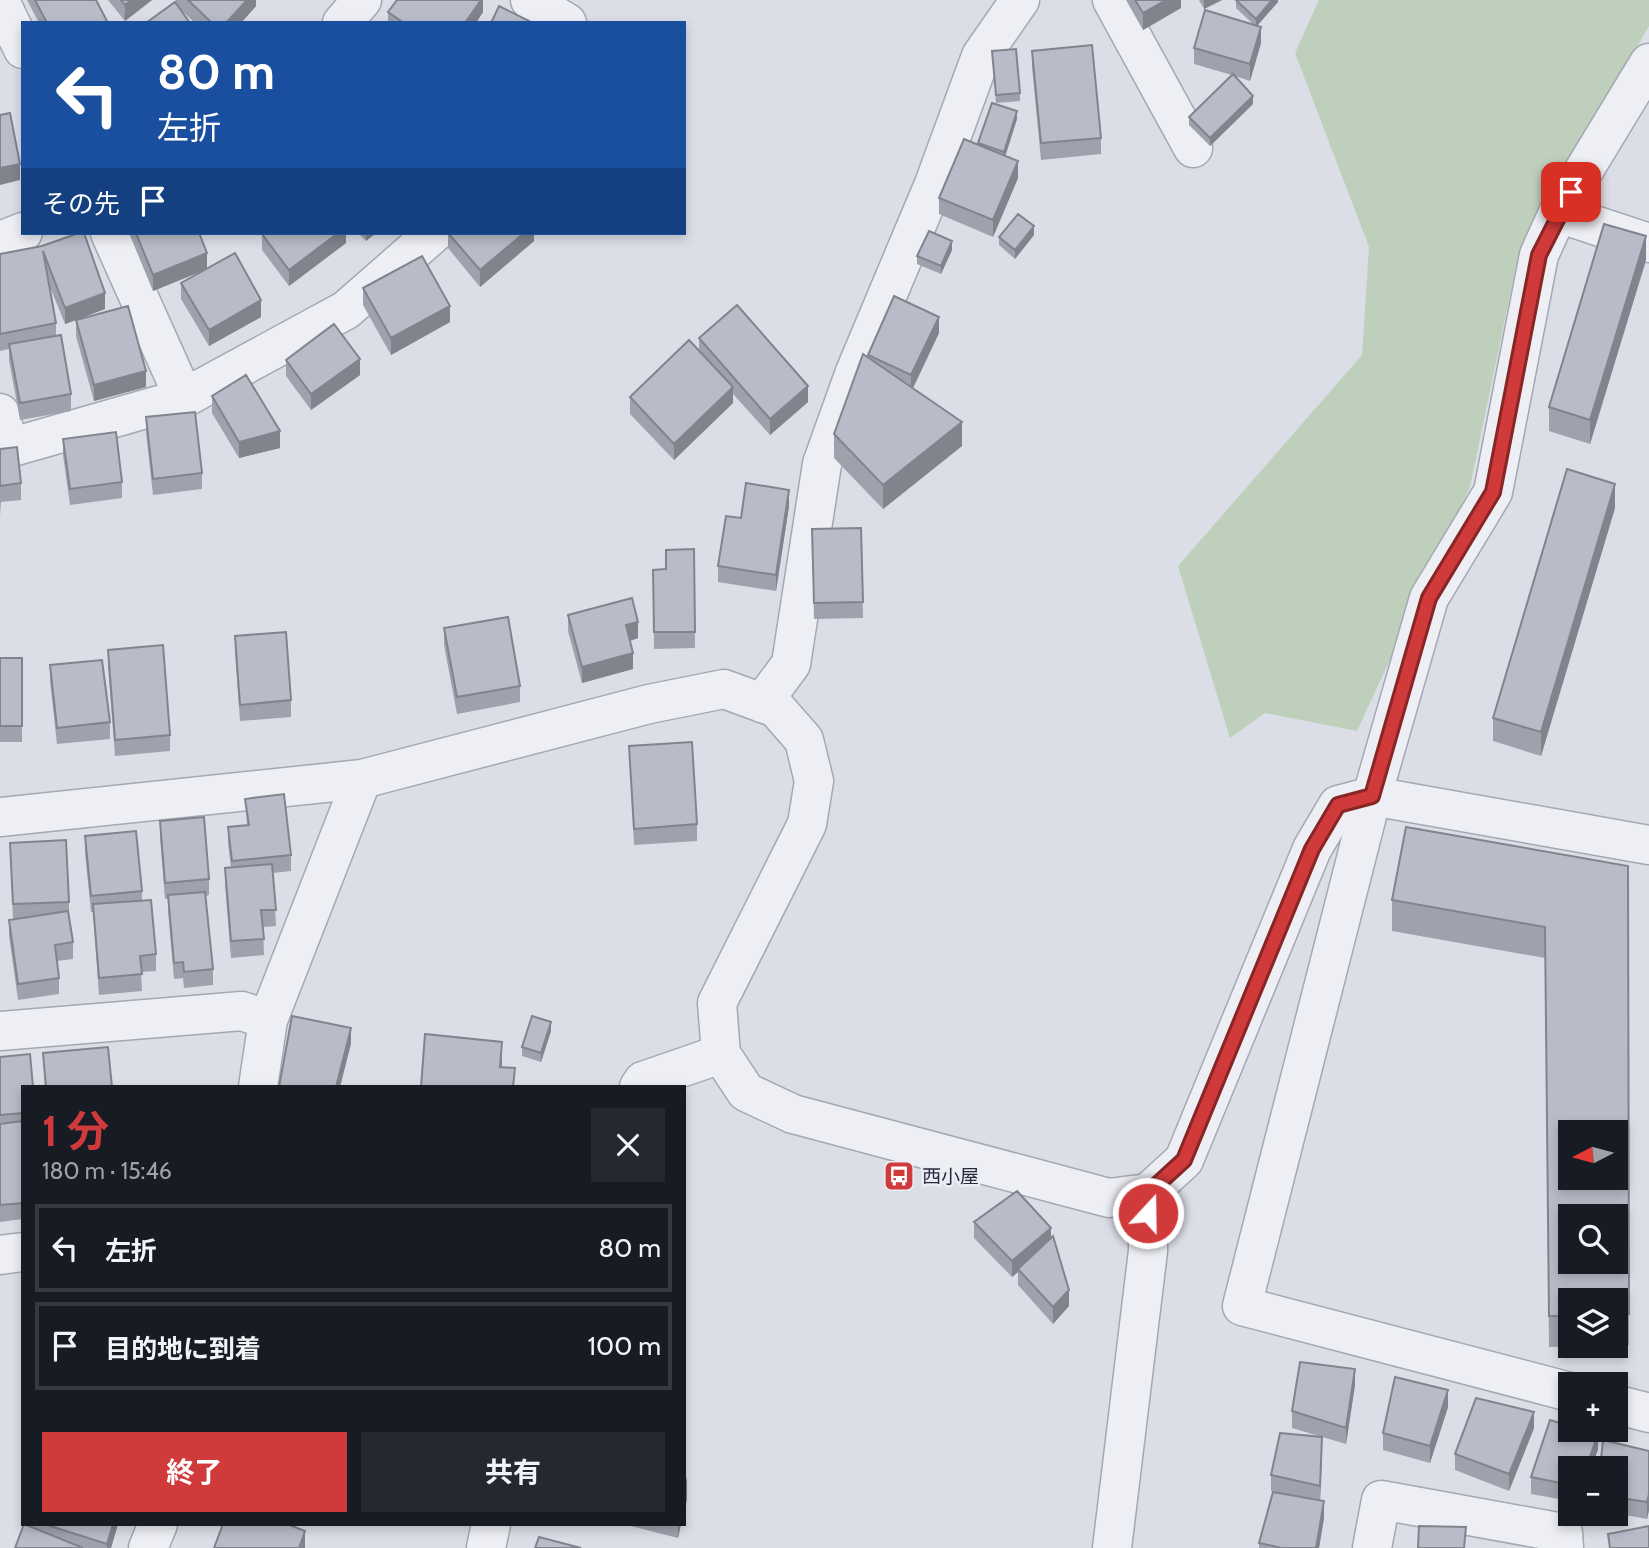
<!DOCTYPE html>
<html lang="ja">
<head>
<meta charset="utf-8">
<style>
	body { margin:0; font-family:Cabin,"Noto Sans JP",sans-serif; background:#242831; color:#f1f3f6; height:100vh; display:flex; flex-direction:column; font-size:26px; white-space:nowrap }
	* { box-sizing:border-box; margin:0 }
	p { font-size:23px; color:#9ea1a6 }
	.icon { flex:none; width:38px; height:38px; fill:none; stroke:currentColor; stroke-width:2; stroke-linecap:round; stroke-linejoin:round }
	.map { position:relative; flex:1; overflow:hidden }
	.drawer { position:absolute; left:21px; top:1085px; width:665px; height:441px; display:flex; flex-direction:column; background:#171b24; border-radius:0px; box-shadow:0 4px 10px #0003 }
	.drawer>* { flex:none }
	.banner { position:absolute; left:21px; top:21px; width:665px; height:214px; border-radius:0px; box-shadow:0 4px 10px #0003; background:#1a4fa0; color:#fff; overflow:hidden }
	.needle { width:46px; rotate:264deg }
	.tools { position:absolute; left:1558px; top:1120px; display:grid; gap:14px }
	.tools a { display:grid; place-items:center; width:70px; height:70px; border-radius:0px; background:#171b24; box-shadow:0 4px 10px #0003; font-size:35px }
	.pin { position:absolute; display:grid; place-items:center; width:60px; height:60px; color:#fff; margin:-30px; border-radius:14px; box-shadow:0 4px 10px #0006 }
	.me { position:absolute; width:77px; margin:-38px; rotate:21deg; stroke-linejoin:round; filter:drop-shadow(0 0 5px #0008) }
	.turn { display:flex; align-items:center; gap:24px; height:147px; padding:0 21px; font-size:32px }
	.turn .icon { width:91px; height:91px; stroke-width:2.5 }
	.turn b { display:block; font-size:49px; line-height:60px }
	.then { display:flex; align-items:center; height:66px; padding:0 21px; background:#0003; gap:14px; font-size:26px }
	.round { display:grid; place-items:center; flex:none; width:74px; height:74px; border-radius:0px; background:#242831 }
	.headline { display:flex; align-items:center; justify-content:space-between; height:119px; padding:0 21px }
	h1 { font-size:42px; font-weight:700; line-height:52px; color:#d13a3b }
	.button { display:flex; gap:14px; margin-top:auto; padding:14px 21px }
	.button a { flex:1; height:80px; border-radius:0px; background:#d13a3b; color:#fff; font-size:28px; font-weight:700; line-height:80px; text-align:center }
	.button a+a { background:#242831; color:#f1f3f6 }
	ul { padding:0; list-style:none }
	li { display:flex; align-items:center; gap:21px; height:88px; margin:0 14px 10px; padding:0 7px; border:4px solid #363941; border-radius:0px }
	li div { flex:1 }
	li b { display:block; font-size:26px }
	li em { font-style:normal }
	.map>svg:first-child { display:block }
</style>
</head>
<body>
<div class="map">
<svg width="1649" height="1548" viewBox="0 0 1649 1548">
	<rect width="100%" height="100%" fill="#dbdee6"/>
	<path fill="#bed0bc" d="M1319,0H1649V26L1519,252L1470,487L1357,731L1265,713L1230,738L1178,566L1362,355L1369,247L1295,53Z"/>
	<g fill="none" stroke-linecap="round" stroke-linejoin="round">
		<g stroke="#a4a8b3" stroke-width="41">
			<path id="minor" d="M530,0L567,23
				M1112,0L1193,148
				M0,1L23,49
				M342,23L362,0
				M1558,213L1649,243
				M110,233L184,398
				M0,241L23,232
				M0,413L9,448L184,398L346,310L434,233
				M762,703L791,664L822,464L855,372L934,184L981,56L1020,0
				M0,817L362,779L649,704L724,689L776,708L804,740L814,781L807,824L717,1003L721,1054L746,1092L793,1114L1109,1198L1148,1193L1184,1160L1312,849L1338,805L1372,796L1649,845
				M0,1031L242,1011L268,1020
				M258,1087L268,1020L362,779
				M639,1087L643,1081L721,1054
				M0,1255L23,1252
				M1570,1392L1242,1306L1372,796L1429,598L1493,492L1539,255L1558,213L1649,63
				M1615,1404L1649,1413
				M148,1548L158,1524
				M486,1548L491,1524
				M1112,1548L1148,1251V1193
				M1372,1548L1381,1500L1563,1533L1564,1548"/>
		</g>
		<use href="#minor" stroke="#eeeff4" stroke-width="38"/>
	</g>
	<path fill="#9ea2ad" d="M27,0H96L108,23H39Z
		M108,0H152L125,21Z
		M176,0H256V6L241,23H195L180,9L176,4Z
		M483,0V12L476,23H388V12Z
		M1126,0H1181V8L1143,30Z
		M1199,0H1222L1204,9Z
		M1236,0H1278V2L1257,26L1261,43L1250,81L1235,76L1253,104L1210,146L1189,125V117L1232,75L1194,64V48L1253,24L1236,8Z
		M992,51L1020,93V101L996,103Z
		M1032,51L1101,138V154L1041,160L1032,67Z
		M1017,119L1005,156L1018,178L993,237L939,214V198L978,145V143Z
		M129,233H199L207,268L261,317L209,346L181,299V283L202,271L153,291Z
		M346,233V243L289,286L262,250V234Z
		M358,233H376L366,241Z
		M448,233H534V241L480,287L448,248Z
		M1034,235L1015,259L999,245V237Z
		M42,246L105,309L65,324L48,282L56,323V336L71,394V411L20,420L9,360V349L0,351V254Z
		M952,250L941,274L917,264V256Z
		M1646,260L1590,444L1549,431V407Z
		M363,288L450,322L391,355L363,305Z
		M76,320L146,387L94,401L76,336Z
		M939,333L913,388L962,446L883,509L834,458V434L868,357V355Z
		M699,338L808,402L770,435L733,394V403L674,460L630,414V397L699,351Z
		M286,360L360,375L311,410L286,376Z
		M212,396L280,448L239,458L212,413Z
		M146,417L202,473V489L153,495L146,433Z
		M63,439L122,482V498L70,505L63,455Z
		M0,449L21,483V500L1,502L0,516Z
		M789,506L776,591L718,582V566L741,518Z
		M1615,508L1541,756L1493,741V718Z
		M861,528L863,618L814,619L812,529Z
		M694,549L695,648L654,649L653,570L666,569V550Z
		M568,615L638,638L630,641L633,669L582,683L568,631Z
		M444,628L520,686V702L457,714L444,645Z
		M235,636L291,700V717L240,721L235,652Z
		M108,650L170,735V751L115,756L108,666Z
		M0,658H22V742H0Z
		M50,665L110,722V739L57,744L50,681Z
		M629,746L697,824V841L634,845Z
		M245,799L291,855V871L273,873L276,926L263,927L264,955L231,958L225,885V868H231L228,843V827L247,825Z
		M160,821L209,879V895L206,896L213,969V985L184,988L183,978L174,979L168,911V899H165L160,837Z
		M85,836L142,891V900L156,954V971L141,972L142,991L99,995L93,912H91L85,853Z
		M10,843L69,902V918L73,942V959L57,961L59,978V994L18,1000L9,936V920L13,919Z
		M1628,866L1629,1345H1615V1300H1570V1346H1599L1549,1347L1545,958L1392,931V900Z
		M551,1031L541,1062L522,1056V1047Z
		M43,1053L112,1087H45Z
		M0,1057L23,1087V1219L0,1222Z
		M974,1222L1051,1237L1069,1306L1053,1324L1018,1285V1272L1012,1277L974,1238Z
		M1355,1385L1346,1444L1292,1428V1411Z
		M1448,1407L1430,1463L1383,1450V1433Z
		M1534,1428L1509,1491L1455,1470V1454Z
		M1598,1450L1570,1468V1501L1531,1494V1477Z
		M1649,1451V1510L1647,1519L1615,1513V1468Z
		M1322,1453L1320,1501L1324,1518L1319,1548H1259V1543L1286,1495L1271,1491V1475Z
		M23,1524H118L111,1548H15L23,1528Z
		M623,1524H681L678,1538Z"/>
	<path fill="#81848d" d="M131,0H152L125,21V5Z
		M247,0H256V6L241,23H226Z
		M481,0H483V12L476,23H465Z
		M1166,0H1181V8L1143,30V13Z
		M1204,0H1222L1204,9Z
		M1272,0H1278V2L1256,27V19Z
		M1261,27V43L1250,81V64Z
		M1253,96V104L1210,146V138Z
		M1017,111V119L1004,160V152Z
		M1018,161V178L993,237V220Z
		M20,164V180L0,185V168Z
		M1034,226V235L1015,259V250Z
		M338,233H346V243L289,286V270Z
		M366,233H376L366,241Z
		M524,233H534V241L480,287V270Z
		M1646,236V260L1590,444V420Z
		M952,241V250L941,274V266Z
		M207,253V269L153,291V275Z
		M105,293V309L65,324V308Z
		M261,300V317L209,346V330Z
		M450,306V322L391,355V338Z
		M939,317V333L911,392V375Z
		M360,359V375L311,410V394Z
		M146,371V387L94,401V385Z
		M808,386V402L770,435V419Z
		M733,387V403L674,460V444Z
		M962,422V446L883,509V485Z
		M280,431V448L239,458V442Z
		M1615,484V508L1541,756V732Z
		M789,490V506L776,591V575Z
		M638,622V638L626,642V625Z
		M633,653V669L582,683V667Z
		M551,1022V1031L541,1062V1053Z
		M351,1028V1044L340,1087H336Z
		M502,1042V1066L500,1087V1067Z
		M1051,1228V1244L1018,1269V1272L1012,1277V1261Z
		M1069,1290V1306L1053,1324V1307Z
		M1355,1369V1385L1346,1444V1428Z
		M1448,1390V1407L1430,1463V1446Z
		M1534,1412V1428L1509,1491V1474Z
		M1598,1434V1450L1591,1468H1586Z
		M1322,1437V1453L1320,1502V1486Z
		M687,1477V1500L684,1511V1487Z
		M1649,1494V1510L1647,1519V1502Z
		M1324,1501V1518L1319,1548H1316Z
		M113,1524H118L111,1548H107V1544Z
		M678,1524H681L678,1538Z
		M305,1531V1548H299Z"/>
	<path fill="#b8bcc9" stroke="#81848d" stroke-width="2" fill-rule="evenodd" d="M35,0H96L108,23H47Z
		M121,0H131L125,5Z
		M188,0H247L226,23H212Z
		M397,0H481L465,23H404L388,12Z
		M1135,0H1166L1143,13Z
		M1236,0H1272L1256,19Z
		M175,2L190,23H146Z
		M499,6L533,23H491Z
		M1205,10L1261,27L1250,64L1194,48Z
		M1092,45L1101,138L1041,143L1032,51Z
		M1016,49L1020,93L996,95L992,51Z
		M1233,74L1253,96L1210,138L1189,117Z
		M992,103L1017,111L1004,152L978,143Z
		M10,113L20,164L0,168V115Z
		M964,139L1018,161L993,220L939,198Z
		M1018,214L1034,226L1015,250L999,237Z
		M1604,224L1646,236L1590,420L1549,407Z
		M929,231L952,241L941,266L917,256Z
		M79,233H84L105,293L65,308L43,251L56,323L0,334V254L42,246Z
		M136,233H199L207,253L153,275Z
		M264,233H338L289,270L262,234Z
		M448,233H524L480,270Z
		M235,253L261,300L209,330L181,283Z
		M422,256L450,306L391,338L363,288Z
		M894,296L939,317L911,375L868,355Z
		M737,305L808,386L770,419L699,338Z
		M128,306L146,371L94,385L76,320Z
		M334,324L360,359L311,394L286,360Z
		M61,335L71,394L20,403L9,344Z
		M689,340L733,387L674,444L630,397Z
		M863,354L962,422L883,485L834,434Z
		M246,375L280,431L239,442L212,396Z
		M195,412L202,473L153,479L146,417Z
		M116,432L122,482L70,489L63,439Z
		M17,447L21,483L0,486V449Z
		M1567,469L1615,484L1541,732L1493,718Z
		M746,483L789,490L776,575L718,566L726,516L741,518Z
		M861,528L863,602L814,603L812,529Z
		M694,549L695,632H654L653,570L666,569V550Z
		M632,598L638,622L626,625L633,653L582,667L568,615Z
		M508,617L520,686L457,697L444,628Z
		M286,632L291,700L240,705L235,636Z
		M163,645L170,735L115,740L108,650Z
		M0,658H22V726H0Z
		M102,660L110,722L57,728L50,665Z
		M692,742L697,824L634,829L629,746Z
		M284,794L291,855L232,861L228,827L249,825L245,799Z
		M204,817L209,879L165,883L160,821Z
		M1406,827L1628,866L1629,1314L1615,1315V1300H1570V1316H1549L1545,927L1392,900ZM1570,1132H1615V1178H1570ZM1570,1216H1615V1262H1570Z
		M136,831L142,891L91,896L85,836Z
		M66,840L69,902L13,904L10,843Z
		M272,864L276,910H261L264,939L231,941L225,868Z
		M205,892L213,969L184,972L183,962L174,963L168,895Z
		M151,900L156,954L140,956L142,974L99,978L93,904Z
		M68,911L73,942L55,945L59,978L18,984L9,920Z
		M292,1016L351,1028L336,1087H279Z
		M532,1016L551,1022L541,1053L522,1047Z
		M425,1034L502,1042L500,1067L515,1068L513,1087H421Z
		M108,1047L112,1087H46L43,1053Z
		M30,1054L33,1087H23V1113L0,1115V1057Z
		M23,1121V1203L0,1205V1124Z
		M1017,1191L1051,1228L1012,1261L974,1222Z
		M1053,1236L1069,1290L1053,1307L1018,1269Z
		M1300,1362L1355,1369L1346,1428L1292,1411Z
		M1395,1377L1448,1390L1430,1446L1383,1433Z
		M1476,1398L1534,1412L1509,1474L1455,1454Z
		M1550,1420L1570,1426V1430H1584L1598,1434L1586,1468H1570V1485L1531,1477Z
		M1280,1433L1322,1437L1320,1486L1271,1475Z
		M1603,1440L1649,1451V1494L1647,1502L1615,1497V1468H1600Z
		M1273,1492L1324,1501L1316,1548H1282L1259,1543Z
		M24,1524L83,1548H15Z
		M44,1524H113L107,1544Z
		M223,1524H287L305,1531L299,1548H214Z
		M1419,1526L1466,1527L1464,1548H1418Z
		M1649,1526V1548H1610L1608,1534Z
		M539,1537L581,1548H535Z"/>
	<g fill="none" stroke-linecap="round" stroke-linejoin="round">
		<g stroke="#882626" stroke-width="18">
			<path id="route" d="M1148,1213V1193L1184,1160L1312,849L1338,805L1372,796L1429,598L1493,492L1539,255L1571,192"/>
		</g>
		<use href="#route" stroke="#d13a3b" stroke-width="12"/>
	</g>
	<defs>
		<g id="bus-square" transform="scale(1.575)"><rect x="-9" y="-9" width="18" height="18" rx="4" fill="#d13a3b" stroke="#eaedf4"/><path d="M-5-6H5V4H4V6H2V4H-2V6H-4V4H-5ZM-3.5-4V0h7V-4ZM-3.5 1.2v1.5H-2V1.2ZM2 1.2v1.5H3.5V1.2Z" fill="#fff"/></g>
	</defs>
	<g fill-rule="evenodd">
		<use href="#bus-square" x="899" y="1176"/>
	</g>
	<g text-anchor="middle" stroke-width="5" stroke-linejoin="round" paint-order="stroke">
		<g font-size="19" fill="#252a3c" stroke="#eaedf4" text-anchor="start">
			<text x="922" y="1183">西小屋</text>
		</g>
	</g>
</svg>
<div class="tools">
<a><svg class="needle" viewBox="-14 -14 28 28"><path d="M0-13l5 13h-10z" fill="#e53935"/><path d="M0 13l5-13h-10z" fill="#9ea1a6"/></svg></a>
<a><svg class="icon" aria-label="search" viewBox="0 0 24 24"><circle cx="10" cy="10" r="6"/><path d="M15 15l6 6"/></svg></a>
<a><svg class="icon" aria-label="layers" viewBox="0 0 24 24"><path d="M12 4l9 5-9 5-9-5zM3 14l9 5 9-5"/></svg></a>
<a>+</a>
<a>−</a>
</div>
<div class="pin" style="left:1571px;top:192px;background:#d93025"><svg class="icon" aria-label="arrive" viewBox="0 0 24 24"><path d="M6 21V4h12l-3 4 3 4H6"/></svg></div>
<svg class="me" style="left:1148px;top:1213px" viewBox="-20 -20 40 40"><circle r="17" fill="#d13a3b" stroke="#fff" stroke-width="3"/><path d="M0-11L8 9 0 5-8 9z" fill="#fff"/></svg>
<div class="banner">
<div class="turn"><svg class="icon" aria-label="left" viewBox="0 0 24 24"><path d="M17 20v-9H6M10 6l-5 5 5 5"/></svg><div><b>80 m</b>左折</div></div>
<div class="then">その先<svg class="icon" aria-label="arrive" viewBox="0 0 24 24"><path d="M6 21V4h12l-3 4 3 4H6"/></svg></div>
</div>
<section class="drawer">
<div class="headline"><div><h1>1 分</h1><p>180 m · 15:46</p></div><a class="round"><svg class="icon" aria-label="close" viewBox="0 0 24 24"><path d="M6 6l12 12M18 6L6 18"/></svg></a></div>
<ul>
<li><svg class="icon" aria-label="left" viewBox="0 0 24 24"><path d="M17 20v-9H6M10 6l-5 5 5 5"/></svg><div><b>左折</b></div><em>80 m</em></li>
<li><svg class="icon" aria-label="arrive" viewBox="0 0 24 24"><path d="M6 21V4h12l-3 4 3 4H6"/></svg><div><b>目的地に到着</b></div><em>100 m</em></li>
</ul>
<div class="button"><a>終了</a><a>共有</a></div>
</section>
</div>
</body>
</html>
